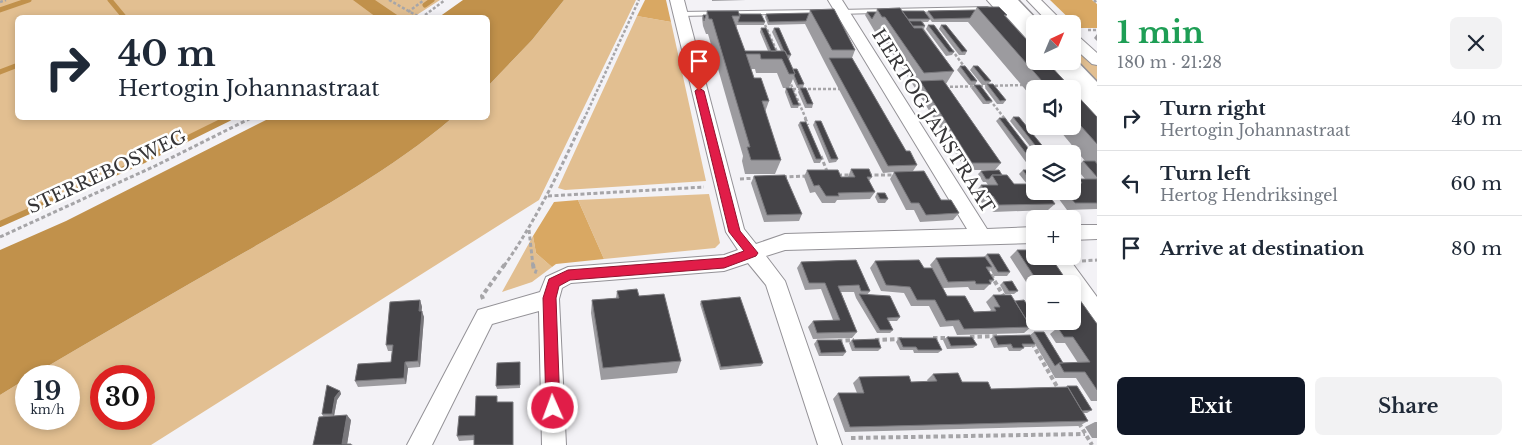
<!DOCTYPE html>
<html lang="en">
<head>
<meta charset="utf-8">
<style>
	body { margin:0; font-family:"Libre Baskerville",serif; background:#f2f2f3; color:#1f2937; height:100vh; display:flex; flex-direction:column; font-size:19px; white-space:nowrap }
	* { box-sizing:border-box; margin:0 }
	p { font-size:16px; color:#747a83 }
	.icon { flex:none; width:28px; height:28px; fill:none; stroke:currentColor; stroke-width:2; stroke-linecap:round; stroke-linejoin:round }
	.map { position:relative; flex:1; overflow:hidden }
	.drawer { display:flex; flex-direction:column; background:#fff; width:425px }
	.drawer>* { flex:none }
	.guide { position:absolute; left:15px; top:15px; width:475px; height:105px; border-radius:8px; box-shadow:0 2px 8px #0003; background:#fff; color:#1f2937; overflow:hidden }
	.needle { width:32px; rotate:44deg }
	.tools { position:absolute; left:1026px; top:15px; display:grid; gap:10px }
	.tools a { display:grid; place-items:center; width:55px; height:55px; border-radius:8px; background:#fff; box-shadow:0 2px 8px #0003; font-size:25px }
	.speed { position:absolute; left:15px; top:365px; display:flex; gap:10px; font-size:25px; font-weight:700; text-align:center }
	.speed>* { display:grid; place-content:center; width:65px; height:65px; border-radius:50%; background:#fff; box-shadow:0 2px 8px #0003; line-height:1 }
	.speed small { font-size:12px; font-weight:400 }
	.speed .limit { border:8px solid #d22; background:#fff; color:#111 }
	.pin { position:absolute; display:grid; place-items:center; width:42px; height:42px; color:#fff; margin:-51px -21px; border-radius:50% 50% 50% 0; rotate:-45deg; box-shadow:0 0 5px #0007 }
	.pin .icon { rotate:45deg }
	.me { position:absolute; width:55px; margin:-28px; rotate:358deg; stroke-linejoin:round; filter:drop-shadow(0 0 4px #0008) }
	.turn { display:flex; align-items:center; gap:18px; height:105px; padding:0 20px; font-size:22px }
	.turn .icon { width:65px; height:65px; stroke-width:2.5 }
	.turn b { display:block; font-size:35px; line-height:42px }
	.round { display:grid; place-items:center; flex:none; width:52px; height:52px; border-radius:8px; background:#f2f2f3 }
	.summary { display:flex; align-items:center; justify-content:space-between; height:85px; padding:0 20px }
	h1 { font-size:30px; font-weight:700; line-height:38px; color:#1e9e55 }
	.cta { display:flex; gap:10px; margin-top:auto; padding:10px 20px }
	.cta a { flex:1; height:58px; border-radius:8px; background:#111827; color:#fff; font-size:20px; font-weight:700; line-height:58px; text-align:center }
	.cta a+a { background:#f2f2f3; color:#1f2937 }
	ul { padding:0; list-style:none }
	li { display:flex; align-items:center; gap:15px; height:65px; padding:0 20px; border-top:1px solid #e0e1e3 }
	li div { flex:1 }
	li b { display:block; font-size:19px }
	li em { font-style:normal }
	main { display:flex; flex:1; min-height:0 }
	.map>svg:first-child { display:block }
</style>
</head>
<body>
<main>
<div class="map">
<svg width="1097" height="445" viewBox="0 0 1097 445">
	<rect width="100%" height="100%" fill="#f3f2f6"/>
	<path fill="#e2bf91" fill-rule="evenodd" d="M0,0H440L412,18H18V118H229L142,161L0,224Z
		M564,0H636L539,200L151,445H0V395L26,379V419H69V376H31C102,334 173,293 245,252C316,211 390,171 452,118H488V86L532,40ZM101,376H144V419H101Z
		M637,16L671,22L706,181L565,190L558,188Z
		M1072,41L1097,66V82L1073,57Z
		M709,194L720,243L715,248L604,259L578,200Z
		M533,236L536,253L552,267L532,282L502,292Z"/>
	<path fill="#d9a863" d="M645,0H666L671,22L637,16Z
		M1050,0H1092L1097,4V28H1079Z
		M578,200L604,259L556,264L552,267L536,253L533,236L554,202Z"/>
	<path fill="#c1914b" d="M353,0H375L400,17H376Z
		M463,0H564L532,40L488,86V18L439,17Z
		M270,118H452C390,171 316,211 245,252C173,293 102,334 31,376H26V379L0,395V250L66,221Z"/>
	<g fill="none" stroke-linecap="round" stroke-linejoin="round">
		<path stroke="#c1914b" stroke-width="5" d="M110,0L125,18
			M425,5L432,0
			M0,10L29,0
			M0,72L18,65
			M226,119L229,118"/>
		<path stroke="#c1914b" stroke-width="6" d="M0,224L142,161L229,118"/>
		<g stroke="#949297" stroke-width="2">
			<path id="lane" d="M987,7L989,8V10L838,14L835,12L838,10Z
				M820,10L822,11V13L680,16L677,14L680,12Z"/>
		</g>
		<g stroke="#949297" stroke-width="2">
			<path id="street" d="M670,0H684L744,229L756,244L785,234L967,229L828,0H842L987,229L1035,227V243L785,250L766,256L785,281L842,445H818L766,285L748,263L724,271L571,283L562,288L559,299L566,445H542L539,311L492,324L432,445H407L478,310L540,292L546,277L568,267L724,255L738,250L726,232Z
				M987,0H1001L1035,37V49L1030,48Z
				M1027,0H1041L1065,24H1050Z
				M1072,34L1077,35L1097,53V65L1092,64L1072,46Z
				M1043,61H1058L1097,102V117L1091,116L1072,95V89H1067Z
				M1072,225H1097V239L1072,240Z
				M1046,256H1067L1097,297V323C1082,318 1072,299 1072,284H1064Z"/>
		</g>
		<g stroke="#949297" stroke-width="3">
			<path id="secondary" d="M999,0H1018L1041,24H1035V35L1028,33Z
				M1073,57L1097,82V102L1089,100L1056,61H1072Z"/>
		</g>
		<path stroke="#a6a5a8" stroke-width="2.5" stroke-dasharray="3 2" stroke-linecap="butt" d="M389,0L421,18
			M1094,0L1097,3
			M0,2L6,0
			M408,12L424,0
			M421,18L445,0
			M765,25L778,54
			M1088,30H1097
			M952,50L966,69
			M789,80L806,119
			M945,87L1024,85
			M793,89H841
			M990,100L1005,119
			M248,119L251,118
			M584,119L639,0"/>
		<path stroke="#a6a5a8" stroke-width="3" stroke-dasharray="4 2.5" stroke-linecap="butt" d="M805,118L808,125
			M1004,118L1006,121
			M821,156L828,174
			M838,175H852
			M868,175H897
			M783,177L807,176
			M740,179L757,178
			M548,196L704,187
			M529,230L533,266
			M0,237L155,166L251,118
			M1082,261L1097,260
			M504,266C537,219 560,170 584,118"/>
		<path stroke="#a6a5a8" stroke-width="4" stroke-dasharray="4.5 3" stroke-linecap="butt" d="M533,264L534,271L537,272
			M987,268L1004,297
			M483,299L482,296L505,264
			M970,337L997,336
			M933,338H949
			M875,340L902,339
			M838,341L854,340
			M1032,343L1059,390
			M1079,423L1092,445
			M851,438L1085,434"/>
		<use href="#lane" fill="#fff" fill-rule="evenodd"/>
		<use href="#street" fill="#fff" fill-rule="evenodd"/>
		<use href="#secondary" fill="#fff" fill-rule="evenodd"/>
	</g>
	<path fill="#9c9b9f" d="M712,0H746L712,1Z
		M977,7L1007,15L1006,16L1072,89H1035V101L968,22H932L929,18L930,19L928,22H923L925,26L924,29L954,71L946,84L1001,163L995,170H966L915,88L878,31L875,32L865,15L867,12H876L877,9L926,14L928,11L975,10Z
		M810,10L855,50L852,58L906,151L917,165L913,171L941,200L959,213L953,220L920,222L914,210H906L890,179L894,172L883,173L826,65L805,24L768,25L765,17L766,14L809,13Z
		M707,11L739,14L765,22L764,25H737L736,28L745,51H768L760,32L761,28L776,51H781L772,32L774,28L791,55L789,59H788L793,69L804,84L803,88L813,104L812,108H805L798,92L800,88H797L793,79L789,88L799,105L798,108H791L785,92L786,88H783L777,73H756L755,69H751L754,78L769,101L765,112L781,160L775,174H745L742,161L743,156L708,34H706L703,26L702,18L703,15H706Z
		M928,25L954,52L952,55L946,56L926,29Z
		M941,25L967,51L965,55H959L939,29Z
		M1097,34V41L1094,38Z
		M960,66L977,81L975,85L992,101L989,104H983L971,88L974,85H969L957,70Z
		M973,66L991,81L988,84L1006,100L1003,104H997L985,88L987,85H982L970,70Z
		M1072,90L1097,117V209L1067,210L1053,191H1072L1075,183L1079,179H1085L1076,168L1083,161H1085L1056,126H1072Z
		M1013,117L1049,154H1036L1010,121Z
		M999,118L1035,157V169H1031L996,121Z
		M815,121L838,159L836,162L829,163L813,125Z
		M800,122L822,159L820,163H814L798,125Z
		M851,169L872,177L869,181L875,192L870,199L837,200L835,203H822L815,192L810,193L804,177L807,170L841,177H848Z
		M1023,170H1035V191L1055,204L1048,210L993,212L987,202L982,203L975,192L981,185H988L986,182H983L978,174L981,171L1002,175L1014,184H1027L1019,174Z
		M754,176L802,214L799,221L764,222L751,183Z
		M877,193L888,199L885,203H878L875,197Z
		M1017,250L1069,284H1035V296L1010,257Z
		M987,254L1010,272L1007,276H994L990,269L988,271L994,280L984,290H970L968,287L943,288L947,296L974,312L990,311L991,310L986,302L993,295L1015,301L1035,318L1036,321L1032,324H1029L1031,327L1024,333L957,335L953,326L940,327L929,306H911L904,293L881,291L870,268L875,261L924,268H932L930,265L936,258L984,257Z
		M856,260L870,291L867,295L900,317L897,321H889L893,330L890,333H877L856,298L854,292H841L857,332L852,338L813,339L808,327L813,321L833,320L821,289L805,290L797,268L801,262Z
		M1003,282L1018,291L1014,294H1005L1000,285Z
		M617,291L639,296L681,361L677,373L601,380L591,313L592,300L616,298Z
		M420,300L422,307L421,311L424,317L420,367L408,368L406,384L358,387L355,381L391,362L392,351H388L386,345Z
		M701,301L763,363L761,366L720,370L700,304Z
		M1051,321H1072L1097,324V401H1091L1076,378H1055L1035,344L1031,347H1024V348L1020,351H1009L1007,347L994,348L990,339L994,336L1030,335L1034,332L1063,363H1078L1065,343H1056L1050,334L1056,329Z
		M947,337L977,345L973,348L947,349L943,340Z
		M899,338L942,350L938,353H914L913,350H900L896,342Z
		M817,340L846,352L843,356H819L814,344Z
		M852,340L881,348L878,351H852L849,343Z
		M520,362V388L497,389L496,386Z
		M933,374L962,382L991,389L1066,387L1067,386L1092,410L1087,413H1084L1088,421L1079,426L845,432L833,399L838,393H857L853,383L859,377L911,382H928L927,380Z
		M340,391L341,394L337,400L334,416L351,420L347,444H351L353,445H313L323,416L322,414Z
		M498,402H513V445H474V440L459,441L457,436L475,416Z
		M1095,422H1097V438H1092L1085,427Z"/>
	<path fill="#79787c" d="M420,300L422,307L421,317L419,311Z
		M422,311L424,317L420,367L418,361Z
		M405,362L408,368L406,384L404,378Z
		M340,391L341,394L337,400L334,416L332,414L335,397Z
		M347,415L351,420L347,445L342,444Z"/>
	<path fill="#454448" stroke="#79787c" d="M977,7H999L1007,15H1004L1035,49V61H1046L1072,89H1049Z
		M900,8L914,28H922L954,71L924,73L885,17H882L877,9Z
		M834,9L855,50H832L810,10Z
		M975,10L970,18L934,19L928,11Z
		M707,11H738L740,16H732L745,51H785L795,74H789L782,59H761L760,54H746L754,78H761L769,101H762L781,160H751L747,147H750L712,19H709Z
		M902,11H924L930,19H908Z
		M867,12H876L872,19Z
		M809,13L806,21L769,22L766,14Z
		M739,14H761L765,22H738L740,16Z
		M703,15H706L704,21Z
		M909,21H921L925,26H913Z
		M928,25H934L954,52H949Z
		M941,25H946L967,51L962,52Z
		M761,28H766L776,51H771Z
		M774,28H779L791,55H787L785,51H784Z
		M829,58H852L906,151H910L917,165L888,166Z
		M960,66H965L977,81H971Z
		M973,66H978L991,81H985Z
		M793,69H797L804,84L798,85L794,75L795,74Z
		M943,80L1001,163H972L920,81Z
		M987,84H993L1006,100L1000,101Z
		M974,85H980L992,101H986Z
		M786,88H792L799,105H793Z
		M800,88H806L813,104H807Z
		M1072,90L1097,117V144L1072,116Z
		M1013,117H1019L1049,154H1042Z
		M999,118H1005L1035,157V165Z
		M815,121H821L838,159H831Z
		M800,122H806L822,159H816Z
		M1083,161H1095L1097,164V177Z
		M851,169H869L872,177H867L875,192L838,193L839,196H826L819,185L814,186L807,170H838L841,177H855Z
		M999,170L1002,175H992L989,179H986L981,171Z
		M1023,170H1035V182H1031Z
		M924,171L941,200H951L959,213L926,215L919,203H911L894,172Z
		M785,175L802,214L767,215L754,176Z
		M992,175H1007L1014,184H1035V191H1046L1055,204L999,205L993,196H988L981,185H998Z
		M1072,179L1076,183H1082L1079,179H1097V203H1075L1065,191H1072Z
		M877,193H885L888,199H880Z
		M1017,250H1035V256H1050L1069,284H1039Z
		M987,254H999L1010,272H998Z
		M985,257L992,267H986L994,280H989L991,284H976L975,281L948,282L936,258Z
		M856,260L870,291H861L859,285L838,286L857,332L817,333L813,321L840,320L825,283H809L801,262Z
		M919,260L924,268H932L947,296H965L974,312L996,311L994,307H1000L993,295H1011L1031,327L964,329L959,320L946,321L935,300H917L910,287L886,285L875,261Z
		M1012,281L1018,291H1009L1003,282Z
		M637,289L639,296L664,294L681,361L603,368L592,300L619,298L617,291Z
		M1072,289L1097,324V390L1085,372H1064L1059,363L1090,362L1073,337H1064L1058,328L1067,327L1063,321H1072Z
		M859,294L890,296L900,317L887,318L893,330H880Z
		M740,297L763,363L721,367L701,301Z
		M420,300L419,311H422L418,361L405,362L404,378L355,381L358,364L391,362L393,345H386L390,302Z
		M1024,300L1035,318V321H1027L1015,301Z
		M1034,332H1044L1063,363H1059L1055,366Z
		M1030,335L1035,344H1022L1024,348H1013L1011,344L998,345L994,336Z
		M947,337H972L977,345L951,346Z
		M899,338H936L942,350H918L916,347H903Z
		M878,339L881,348H855L852,340Z
		M817,340H841L846,352L821,353Z
		M520,362V385L496,386L497,363Z
		M958,373L962,382H988L991,389L1068,387L1088,421L850,427L838,393H864L859,377L909,376L911,382L937,381L933,374Z
		M327,385L340,391L335,397L332,414H322Z
		M1067,386H1077L1092,410L1082,411Z
		M476,396H497V402H513V445H474V435L457,436L459,416H475Z
		M347,415L342,444H351V445H313L319,417Z"/>
	<path fill="#e11d48" stroke="#92132f" d="M699,88L704,91L740,231L758,253L756,256L724,268L570,280L559,286L556,298L560,408L558,413L553,415L548,413L546,408L543,298L549,279L568,270L724,258L744,251L729,232L695,91Z"/>
	<g text-anchor="middle" stroke-width="5" stroke-linejoin="round" paint-order="stroke">
		<g font-size="18" fill="#373638" stroke="#fff">
			<text transform="translate(933 121) rotate(58)" y="6">HERTOG JANSTRAAT</text>
			<text transform="translate(107 172) rotate(-25)" y="6">STERREBOSWEG</text>
		</g>
	</g>
</svg>
<div class="tools">
<a><svg class="needle" viewBox="-14 -14 28 28"><path d="M0-13l5 13h-10z" fill="#e53935"/><path d="M0 13l5-13h-10z" fill="#747a83"/></svg></a>
<a><svg class="icon" aria-label="sound" viewBox="0 0 24 24"><path d="M4 9h4l5-4v14l-5-4H4zM17 9q2 3 0 6"/></svg></a>
<a><svg class="icon" aria-label="layers" viewBox="0 0 24 24"><path d="M12 4l9 5-9 5-9-5zM3 14l9 5 9-5"/></svg></a>
<a>+</a>
<a>−</a>
</div>
<div class="speed"><div>19<small>km/h</small></div><div class="limit">30</div></div>
<div class="pin" style="left:699px;top:91px;background:#d93025"><svg class="icon" aria-label="arrive" viewBox="0 0 24 24"><path d="M6 21V4h12l-3 4 3 4H6"/></svg></div>
<svg class="me" style="left:553px;top:408px" viewBox="-20 -20 40 40"><circle r="17" fill="#e11d48" stroke="#fff" stroke-width="3"/><path d="M0-11L8 9 0 5-8 9z" fill="#fff"/></svg>
<div class="guide">
<div class="turn"><svg class="icon" aria-label="right" viewBox="0 0 24 24"><path d="M7 20v-9h11M14 6l5 5-5 5"/></svg><div><b>40 m</b>Hertogin Johannastraat</div></div>
</div>
</div>
<section class="drawer">
<div class="summary"><div><h1>1 min</h1><p>180 m · 21:28</p></div><a class="round"><svg class="icon" aria-label="close" viewBox="0 0 24 24"><path d="M6 6l12 12M18 6L6 18"/></svg></a></div>
<ul>
<li><svg class="icon" aria-label="right" viewBox="0 0 24 24"><path d="M7 20v-9h11M14 6l5 5-5 5"/></svg><div><b>Turn right</b><p>Hertogin Johannastraat</p></div><em>40 m</em></li>
<li><svg class="icon" aria-label="left" viewBox="0 0 24 24"><path d="M17 20v-9H6M10 6l-5 5 5 5"/></svg><div><b>Turn left</b><p>Hertog Hendriksingel</p></div><em>60 m</em></li>
<li><svg class="icon" aria-label="arrive" viewBox="0 0 24 24"><path d="M6 21V4h12l-3 4 3 4H6"/></svg><div><b>Arrive at destination</b></div><em>80 m</em></li>
</ul>
<div class="cta"><a>Exit</a><a>Share</a></div>
</section>
</main>
</body>
</html>
